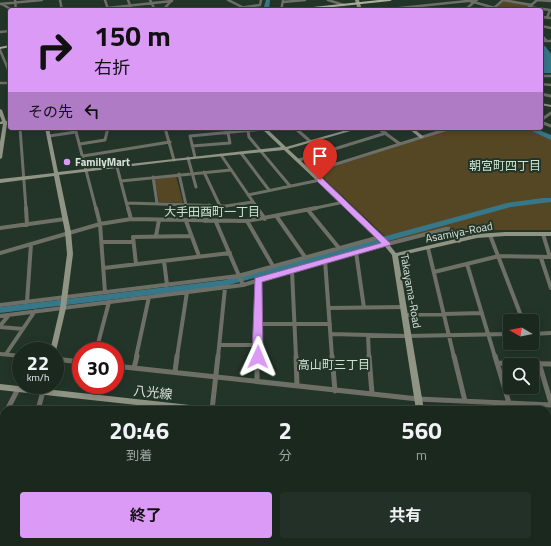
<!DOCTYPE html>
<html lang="ja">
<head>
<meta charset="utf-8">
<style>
	body { margin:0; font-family:"Titillium Web","Noto Sans JP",sans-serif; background:#233027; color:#f1f3f6; height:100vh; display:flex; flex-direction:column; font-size:15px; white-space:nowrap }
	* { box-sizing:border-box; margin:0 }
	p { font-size:13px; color:#9fa6a4 }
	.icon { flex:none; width:22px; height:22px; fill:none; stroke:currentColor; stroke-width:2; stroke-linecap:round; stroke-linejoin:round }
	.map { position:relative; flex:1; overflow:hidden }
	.panel { position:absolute; left:0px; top:406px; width:551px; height:140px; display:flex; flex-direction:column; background:#1a281e; border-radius:12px 12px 0 0; box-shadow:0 2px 10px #0003,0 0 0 1px #38443c }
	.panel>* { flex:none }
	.guide { position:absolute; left:8px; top:8px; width:535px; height:122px; border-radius:4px; box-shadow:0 2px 10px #0003,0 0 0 1px #38443c; background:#da9af6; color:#111; overflow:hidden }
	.needle { width:26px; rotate:279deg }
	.controls { position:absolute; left:503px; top:314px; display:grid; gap:8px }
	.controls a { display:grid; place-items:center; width:36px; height:36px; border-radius:4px; background:#1a281e; box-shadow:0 2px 10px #0003,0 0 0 1px #38443c; font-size:20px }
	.speed { position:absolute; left:12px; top:342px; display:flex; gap:8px; font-size:20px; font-weight:700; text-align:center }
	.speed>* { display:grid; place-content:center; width:52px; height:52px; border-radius:50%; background:#1a281e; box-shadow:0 2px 10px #0003,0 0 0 1px #38443c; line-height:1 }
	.speed small { font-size:10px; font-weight:400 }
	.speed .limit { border:6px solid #d22; background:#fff; color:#111 }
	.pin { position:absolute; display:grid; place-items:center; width:34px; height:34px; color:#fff; margin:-41px -17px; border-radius:50% 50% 50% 0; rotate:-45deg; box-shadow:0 0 4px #0007 }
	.pin .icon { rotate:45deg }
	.me { position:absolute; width:44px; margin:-22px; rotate:1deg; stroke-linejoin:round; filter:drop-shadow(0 0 3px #0008) }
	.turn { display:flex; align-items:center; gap:14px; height:84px; padding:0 20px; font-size:18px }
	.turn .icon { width:52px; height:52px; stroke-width:2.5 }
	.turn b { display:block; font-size:28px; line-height:34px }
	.then { display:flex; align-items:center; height:38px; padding:0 20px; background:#0003; gap:8px; font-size:15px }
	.eta { display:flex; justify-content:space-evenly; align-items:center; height:68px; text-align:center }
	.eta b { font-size:24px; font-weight:700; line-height:28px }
	.cta { display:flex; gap:8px; margin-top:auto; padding:8px 20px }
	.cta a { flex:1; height:46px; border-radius:4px; background:#da9af6; color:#111; font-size:16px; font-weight:700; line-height:46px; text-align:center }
	.cta a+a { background:#233027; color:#f1f3f6 }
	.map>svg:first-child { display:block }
</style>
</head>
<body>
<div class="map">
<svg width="551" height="546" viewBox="0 0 551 546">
	<rect width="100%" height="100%" fill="#233528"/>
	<path fill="#564724" d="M504,1L530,5L524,10H505L496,8Z
		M455,128H524L551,139V230H492L458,236L448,227L390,241L317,172Z
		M176,176L183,203L159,202L154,178Z"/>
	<path fill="#367889" d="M541,46H545L551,54V73H541Z"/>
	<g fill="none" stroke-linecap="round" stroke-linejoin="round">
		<path fill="#367889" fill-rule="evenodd" d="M266,0H270L269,10H263Z
			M525,128H534L551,135V140Z
			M543,198H551V202L511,207L225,286L0,313V307L225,280L507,203Z"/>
		<path stroke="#6e7067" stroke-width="2.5" d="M15,0L16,10
			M60,0L62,10
			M105,0L108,9
			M128,0L132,10
			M150,0L155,10
			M228,0L248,10
			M328,0L344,5
			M503,0L532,5
			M470,1L502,10
			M283,2L305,0
			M0,4L42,0
			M2,4L12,10
			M529,7L550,10L547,18
			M494,8L503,0
			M89,10L172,1
			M163,10L172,0
			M226,10L260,5L261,0
			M281,10L283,1
			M381,10L477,0
			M465,10L473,3
			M526,10L537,0L551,1
			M541,17L551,18
			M541,26L551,28
			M0,32L10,31
			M541,35L547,41
			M541,41H551
			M0,50L8,69H10
			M541,76H551
			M0,83H10
			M8,83L10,90
			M541,84L551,85"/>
		<path stroke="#6e7067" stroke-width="3" d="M541,94L551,96
			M541,120L551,113
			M541,122L551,126
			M20,128L26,209
			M75,128L96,209
			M165,128L174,160
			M295,128L336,164
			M378,128L400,144
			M298,130L305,128
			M248,131L249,137L290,186
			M49,136L76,132
			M80,144L105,140L108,128
			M192,146L230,143L228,133
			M241,153L269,190
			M221,155L258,209
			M83,156L170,142
			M195,157L190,136L264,129
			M188,158L196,187
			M299,160L386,133
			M117,167L128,209
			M204,172L220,206
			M311,172L451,128
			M179,174L186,205
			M153,177L157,203
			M121,181L231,170
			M248,195L320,180
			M127,203L226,206L253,202
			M208,209L209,205
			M311,209L344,202"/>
		<path stroke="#6e7067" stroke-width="4" d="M26,208L27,225
			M96,208L100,224L105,292
			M128,208L131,219
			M257,208L265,219
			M308,210L339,248
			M277,217L305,257
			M186,221L199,256
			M205,221L208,208
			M247,221L273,266
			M216,222L243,285
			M0,228L65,219
			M543,234L550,257
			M490,235L523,321
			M156,236L159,220
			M102,242H133
			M428,248L454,357
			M356,252L364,308
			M0,253L100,224L131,219L247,221L316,208
			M541,258L551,288
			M325,260L332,357
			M164,261L167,285
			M136,264L133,237L191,236
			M467,264L495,357
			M104,268L230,253
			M292,271L296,357
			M434,272L499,256L551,257
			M27,302L31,244
			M0,305L238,276L380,237
			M329,308L403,307
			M405,315L482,313
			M0,316L243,285L356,252L446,229H449L459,241
			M258,324H330
			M0,326L9,315
			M0,327L23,329
			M331,334L407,336L510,334
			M532,334L551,333
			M368,335L369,357
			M220,345H258
			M96,351L109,302
			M0,354L21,356
			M6,354L35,311
			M136,357L149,297
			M177,357L187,292
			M218,357L225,288
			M257,357L258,280"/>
		<path stroke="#6e7067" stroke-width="5" d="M296,356L297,385
			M332,356L335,391
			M369,356L372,394
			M454,356L465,401
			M495,356L509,403
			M55,359L81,362
			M497,363L551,364
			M539,363L551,403
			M115,366L418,399L551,405
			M134,368L137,356
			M175,372L177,356
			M257,381V356
			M7,410L18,389
			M38,410L43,391
			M212,410L218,356
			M0,418L4,414
			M547,487L551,488
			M0,502L4,501
			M0,535L4,522
			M547,537L549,546
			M255,542V546
			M313,542V546
			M375,542V546
			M491,542L492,546
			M41,546L42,542
			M73,546L75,542"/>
		<path fill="#909485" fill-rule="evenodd" d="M355,0H359L362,10H358Z
			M541,103L551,105V107L541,105Z
			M0,109L2,110L6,121H10V123L7,124L2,158L0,159V142L3,124H0V122L2,121L0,116Z
			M45,128H49L58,172L281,147L261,128H266L286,147L354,128H361L288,149L382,236L396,253L477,234L505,232H551V236H505L477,238L398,256L424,410H416L392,255L378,238L284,150L174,161L59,175L71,232L73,254L66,308L56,351L55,353V351H50L60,308L67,254L65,232L54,176L0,183V179L54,173Z
			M408,128H413L424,137L422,138H420Z
			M0,384L208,407L211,408L212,410H182L0,390Z
			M547,436H551V442H547Z
			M78,542H93L92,545L89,546H74L75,543Z
			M183,542H191V546H183Z
			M434,542H442L443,546H435Z"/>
		<path fill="#abb09d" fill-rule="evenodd" d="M379,0H392L390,1L305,10H292L294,9Z
			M10,45V47L0,49V47Z"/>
	</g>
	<path fill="#da9af6" stroke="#8e64a0" d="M317,178H322L391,244L390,245L262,282L263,357L258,361L254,360L252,357L255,278L381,243L317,181Z"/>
	<circle fill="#da9af6" stroke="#233528" stroke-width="1.5" cx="67" cy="162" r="4"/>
	<g text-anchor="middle" stroke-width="4" stroke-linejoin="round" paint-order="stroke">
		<g font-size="11" font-weight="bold" fill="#d7e2d9" stroke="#233528" text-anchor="start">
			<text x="75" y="166">FamilyMart</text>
		</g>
		<g font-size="11" fill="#d7e2d9" stroke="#233528">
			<text transform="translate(459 232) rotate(-11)" y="4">Asamiya-Road</text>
			<text transform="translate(411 291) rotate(80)" y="4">Takayama-Road</text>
		</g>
		<g font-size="12" fill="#cce3d2" stroke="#233528">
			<text x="505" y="170">朝宮町四丁目</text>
			<text x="212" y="216">大手田酉町一丁目</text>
			<text x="334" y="369">高山町三丁目</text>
		</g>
		<g font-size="13" fill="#d7e2d9" stroke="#233528">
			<text transform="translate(153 392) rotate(6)" y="5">八光線</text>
		</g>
	</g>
</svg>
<div class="controls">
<a><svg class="needle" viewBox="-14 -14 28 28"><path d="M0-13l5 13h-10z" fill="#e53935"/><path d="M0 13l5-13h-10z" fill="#9fa6a4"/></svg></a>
<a><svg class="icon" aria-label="search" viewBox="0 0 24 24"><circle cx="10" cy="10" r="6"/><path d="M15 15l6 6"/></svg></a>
</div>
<div class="speed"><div>22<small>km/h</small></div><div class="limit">30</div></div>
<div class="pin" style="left:320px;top:180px;background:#d93025"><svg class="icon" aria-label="arrive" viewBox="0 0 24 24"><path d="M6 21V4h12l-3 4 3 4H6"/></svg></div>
<svg class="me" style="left:258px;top:357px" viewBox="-20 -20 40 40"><path d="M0-17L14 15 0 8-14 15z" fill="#da9af6" stroke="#fff" stroke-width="4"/></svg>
<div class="guide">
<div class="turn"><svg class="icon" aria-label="right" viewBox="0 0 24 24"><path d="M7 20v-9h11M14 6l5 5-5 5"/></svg><div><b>150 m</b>右折</div></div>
<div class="then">その先<svg class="icon" aria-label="left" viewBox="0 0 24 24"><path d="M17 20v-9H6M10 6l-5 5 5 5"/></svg></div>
</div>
<section class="panel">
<div class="eta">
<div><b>20:46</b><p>到着</p></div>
<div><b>2</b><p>分</p></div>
<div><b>560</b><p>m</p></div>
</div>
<div class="cta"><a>終了</a><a>共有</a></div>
</section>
</div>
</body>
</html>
